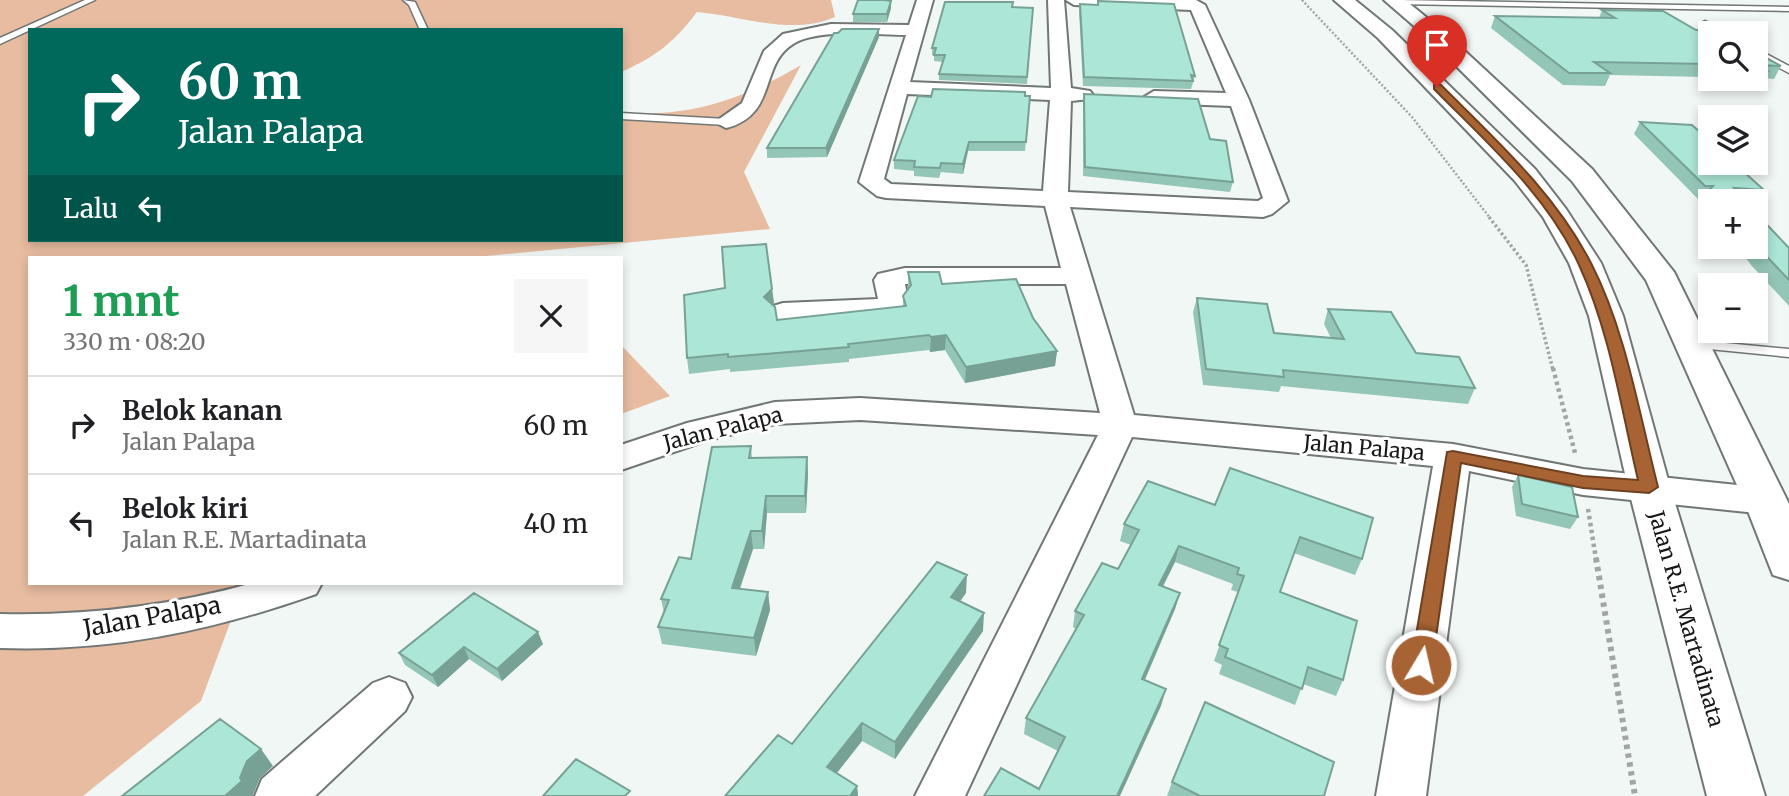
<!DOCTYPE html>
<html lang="id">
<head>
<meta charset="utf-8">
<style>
	body { margin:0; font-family:Merriweather,serif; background:#f6f6f6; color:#202124; height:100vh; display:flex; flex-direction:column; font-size:26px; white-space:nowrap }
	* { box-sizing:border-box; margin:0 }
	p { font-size:23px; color:#757577 }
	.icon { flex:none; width:38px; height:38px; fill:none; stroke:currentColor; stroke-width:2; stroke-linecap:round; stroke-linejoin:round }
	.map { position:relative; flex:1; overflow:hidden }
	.sheet { position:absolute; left:28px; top:256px; width:595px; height:329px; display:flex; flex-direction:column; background:#fff; border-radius:0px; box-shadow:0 4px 10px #0003 }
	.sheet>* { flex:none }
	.banner { position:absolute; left:28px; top:28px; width:595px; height:214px; border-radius:0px; box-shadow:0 4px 10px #0003; background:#00695c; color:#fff; overflow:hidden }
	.fabs { position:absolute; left:1698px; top:21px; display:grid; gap:14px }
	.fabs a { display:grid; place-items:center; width:70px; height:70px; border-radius:0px; background:#fff; box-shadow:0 4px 10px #0003; font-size:35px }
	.pin { position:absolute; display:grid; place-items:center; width:60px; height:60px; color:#fff; margin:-72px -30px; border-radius:50% 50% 50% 0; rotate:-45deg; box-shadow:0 0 7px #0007 }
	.pin .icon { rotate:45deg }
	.me { position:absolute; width:77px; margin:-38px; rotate:9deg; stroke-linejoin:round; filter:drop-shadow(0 0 5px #0008) }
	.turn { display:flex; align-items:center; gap:24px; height:147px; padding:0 35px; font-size:32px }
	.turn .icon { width:91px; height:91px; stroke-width:2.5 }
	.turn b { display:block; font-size:49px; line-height:60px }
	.then { display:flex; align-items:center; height:66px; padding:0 35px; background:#0003; gap:14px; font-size:26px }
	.round { display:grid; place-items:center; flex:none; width:74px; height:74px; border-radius:0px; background:#f6f6f6 }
	.summary { display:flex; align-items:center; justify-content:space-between; height:119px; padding:0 35px }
	h1 { font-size:42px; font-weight:700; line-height:52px; color:#1e9e55 }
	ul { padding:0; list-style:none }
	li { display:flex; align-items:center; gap:21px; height:98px; padding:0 35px; border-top:2px solid #e0e0e0 }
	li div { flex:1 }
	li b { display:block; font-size:26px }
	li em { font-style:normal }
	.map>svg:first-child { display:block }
</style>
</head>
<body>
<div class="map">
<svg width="1789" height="796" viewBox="0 0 1789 796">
	<rect width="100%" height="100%" fill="#f1f7f5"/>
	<path fill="#e7bca0" d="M0,0H831L835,17C793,36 742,16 697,12C674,42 656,57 621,72V30H30V240H621V112C688,119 745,98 801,65L744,172L770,229L476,257H30V583H245L201,701L83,796H0Z
		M621,345L670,396L621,414Z"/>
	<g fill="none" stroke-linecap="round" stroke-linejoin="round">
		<g stroke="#717775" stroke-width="3">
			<path id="service" d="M85,0H95L0,44V38Z
				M403,0L415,2L428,30H420L409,5Z
				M1395,0L1789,7V11L1396,4L1392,2Z
				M1705,21L1727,31L1728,33H1718L1702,25L1701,23Z
				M1755,48L1789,66V73L1755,55Z
				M621,113L726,119L731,122L726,125L621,119Z
				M1694,340L1789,349V357L1689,347L1687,344Z"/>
		</g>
		<g stroke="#717775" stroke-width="4">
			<path id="minor" d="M917,0H933L910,82L1051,88L1048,0H1064L1071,88L1090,91L1093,95L1090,99L1071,101L1068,192L1258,201L1263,198L1231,106L1154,103L1144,97L1154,91L1226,93L1191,10L1074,5L1066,0H1196L1205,5L1249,100L1288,201L1272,214L1263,217L1070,207L1134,415L1453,444L1583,469L1766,488L1779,492L1785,501L1779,510L1766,514L1583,495L1469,471L1426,796H1376L1433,466L1132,437L965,796H915L1098,435L860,420L775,424L709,440L621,470V445L687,423L775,402L860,398L1100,413L1066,284H905L908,300L897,313L887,316L783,321L773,318L768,312L773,306L783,303L878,299L874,280L878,274L905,268H1061L1045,206L886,198L877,196L859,182L906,35C876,35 818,28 793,44C759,65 778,115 726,128L715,122L742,103L764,51L783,34L831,24L909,25ZM907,94L1050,100L1043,191L891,184L884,179Z
				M253,583H322L316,594C212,631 110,652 0,648V614C86,616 170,606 253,583Z
				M389,677L405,683L412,697L405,711L315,796H255L262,779L373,683Z"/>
		</g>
		<g stroke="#717775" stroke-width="4">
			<path id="trunk" d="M1334,0H1355L1392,30L1535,169L1566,209L1601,263L1623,316L1670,487L1765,796H1707L1628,487L1589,316L1569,263L1543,217L1515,181L1378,38Z
				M1384,0H1405L1442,30L1592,169L1674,272L1789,504V580L1773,575L1744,501L1646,280L1572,181L1428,38Z"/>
		</g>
		<path stroke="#a1a6a5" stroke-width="2.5" stroke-dasharray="2 2" stroke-linecap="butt" d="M1302,0L1412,117L1490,218"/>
		<path stroke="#a1a6a5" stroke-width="3.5" stroke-dasharray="2.5 2.5" stroke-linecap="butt" d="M1489,217L1526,265L1553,370"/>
		<path stroke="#a1a6a5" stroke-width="4.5" stroke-dasharray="3.5 3.5" stroke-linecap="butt" d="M1553,368L1575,453
			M1588,509L1596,559"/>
		<path stroke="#a1a6a5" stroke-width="6" stroke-dasharray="4.5 4.5" stroke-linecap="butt" d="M1596,558L1635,796"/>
		<use href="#service" fill="#fff" fill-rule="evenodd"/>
		<use href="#minor" fill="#fff" fill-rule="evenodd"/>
		<use href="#trunk" fill="#fff" fill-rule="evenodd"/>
	</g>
	<path fill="#94c6b8" d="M891,1V8L887,22H853V14Z
		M1098,1L1195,76L1191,89L1083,86L1079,12L1080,4L1097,5Z
		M1012,7L1033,8L1027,84L939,80V74L943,62L934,61V55H932V48Z
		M1602,10L1710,33V79H1755V52L1781,66L1774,79L1763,78L1761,84L1715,83L1706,77L1610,75L1605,86L1563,85L1491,28L1495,16L1599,18Z
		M879,29V37L827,157L767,158V148Z
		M1084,94L1210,139L1233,182L1230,192L1083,176V103Z
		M1030,96L1025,151H968L963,174L941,172L939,178L914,176V171L894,169V160L931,97Z
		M1640,122L1764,190L1756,204H1755V201H1710V214L1701,203L1703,200L1698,199L1634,134Z
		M1755,212L1789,248V306L1752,266L1737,247H1755Z
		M908,272L942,284L1033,318L1057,351L1055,366L965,383L945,350L930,352L929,350L849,359V362L730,372V369L689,374L687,358L772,289L774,303L772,305L777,320L903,306V296L908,288Z
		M1197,298L1274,333L1331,338L1324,324L1328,309L1416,353L1475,388L1468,404L1281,386L1279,392L1203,385L1193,312Z
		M751,446L752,458L807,457L808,474L806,513H767L764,549H753L740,589L768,592L770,610L756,656L662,644L658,627L664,613L661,599L691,559Z
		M1518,475L1578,517L1570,529L1516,516L1512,487Z
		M1148,481L1362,559L1355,575L1294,553L1280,592L1343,680L1336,696L1303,684L1295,705L1219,674L1222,665L1214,661L1238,592L1231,590L1233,584L1175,562L1163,587L1180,593L1175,609L1145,680L1161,706L1039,789L1058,751L1024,734L1026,718L1076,629L1073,627L1075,611L1118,569L1131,545L1120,541L1124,524Z
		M474,593L543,644L502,681L469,659L438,687L405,665L399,653Z
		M966,593L960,601L983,631L895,759L862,741L837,773L857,786L858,796H725L792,744Z
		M1172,782L1324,796H1167Z"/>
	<path fill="#78a196" d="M891,1V8L887,22V14Z
		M879,29V37L827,157L826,148Z
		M969,142L968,151L963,174V164Z
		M772,289L774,303L765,312L764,297Z
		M946,335L945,350L930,352L931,337Z
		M1057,351L1055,366L965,383L966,367Z
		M807,457L808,474L806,513L805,496Z
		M766,496L767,513L764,549L762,531Z
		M751,531L753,549L734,605L732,588Z
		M1179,546L1175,562L1155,601L1159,585Z
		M967,575L966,593L950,615L951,597Z
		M768,592L770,610L756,656L754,638Z
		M1180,593L1175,609L1138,695L1142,679Z
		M984,613L983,631L895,759V742Z
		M538,632L543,644L502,681L497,669Z
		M464,647L469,659L438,687L432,675Z
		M1166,689L1161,706L1120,796H1117Z
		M862,723V741L828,784L827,767Z
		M261,749L273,766L260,778L253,795V796H225L240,778L247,761Z
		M857,786L858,796H850Z"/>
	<path fill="#ace6d6" stroke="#78a196" stroke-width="2" d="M858,0H885L891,1L887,14H853Z
		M1098,1L1174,4L1195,76L1191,75L1193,81L1084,77L1080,4L1098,5Z
		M945,2H1013L1012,7L1033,8L1027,77L939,74L945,55H934L936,48H932Z
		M1602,10L1663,11L1696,30H1715L1721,33H1710V64L1594,62L1610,73H1569L1495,16L1615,18Z
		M842,29H879L826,148H767L834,33H838Z
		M1755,52L1781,66L1758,65L1767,71H1755Z
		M933,89L1025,92V96H1030L1026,142H969L963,164L941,163L940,168L914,167L915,161L894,160L918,96L931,97Z
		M1084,94L1198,99L1210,139L1226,141L1233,182L1085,167Z
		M1640,122L1692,125L1710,141V163H1734L1764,190L1734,188L1746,201H1719L1709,190L1713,186H1705Z
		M1755,212L1789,248V280L1755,244Z
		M766,244L772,289L764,297L775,307L777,320L906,306L903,296L911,285L908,272H939L942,284L1016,279L1033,318L1057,351L966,367L946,335L931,337L929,335L848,344L849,347L728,357V354L687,358L684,295L725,288L722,247Z
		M1197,298L1267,304L1274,333L1344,339L1328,309L1391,312L1416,353L1459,357L1475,388L1283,370L1284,377L1206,369Z
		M751,446L749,458L807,457L805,496H766L762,531H751L732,588L768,592L754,638L658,627L669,600L661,599L679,557L691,559L712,447Z
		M1230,468L1373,518L1362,559L1300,537L1280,592L1357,621L1343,680L1308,667L1302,689L1225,657L1228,649L1219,645L1244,576L1237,574L1239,568L1179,546L1159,585L1180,593L1142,679L1166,689L1117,796H984L1001,768L1039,789L1065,737L1026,718L1084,615L1075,611L1102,563L1118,569L1139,530L1124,524L1148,481L1215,505Z
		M1518,475L1572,487L1578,517L1522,504Z
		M937,562L967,575L951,597L984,613L895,742L862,723L827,767L857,786L850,796H725L778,735L792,744Z
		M474,593L538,632L497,669L464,647L432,675L399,653Z
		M1205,702L1334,762L1324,796H1200L1172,782Z
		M220,719L261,749L247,761L240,778L242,781L225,796H122Z
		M576,759L630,791L625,796H543Z"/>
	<path fill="#a76333" stroke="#6d4021" stroke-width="2" d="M1434,85H1441C1496,140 1555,193 1591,263C1626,331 1639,413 1658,487L1649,493L1583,488L1461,463L1432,665L1429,672L1421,674L1414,672L1411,665L1447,452L1453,451L1583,476L1638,480C1621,408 1610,332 1579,265C1547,195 1487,143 1434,89Z"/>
	<g text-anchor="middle" stroke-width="6" stroke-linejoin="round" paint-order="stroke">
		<g font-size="21" fill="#171919" stroke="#fff">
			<text transform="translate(723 429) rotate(-14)" y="7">Jalan Palapa</text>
			<text transform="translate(1364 448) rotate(5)" y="7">Jalan Palapa</text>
			<text transform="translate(1686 619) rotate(74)" y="7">Jalan R.E. Martadinata</text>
		</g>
		<g font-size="24" fill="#171919" stroke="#fff">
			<text transform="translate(152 617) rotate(-10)" y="8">Jalan Palapa</text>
		</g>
	</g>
</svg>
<div class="fabs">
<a><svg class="icon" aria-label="search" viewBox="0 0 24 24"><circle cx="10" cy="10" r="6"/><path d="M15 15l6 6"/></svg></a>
<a><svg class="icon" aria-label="layers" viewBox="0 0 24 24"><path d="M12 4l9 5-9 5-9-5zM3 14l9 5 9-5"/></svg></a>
<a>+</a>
<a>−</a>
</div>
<div class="pin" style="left:1437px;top:87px;background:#d93025"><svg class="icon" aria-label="arrive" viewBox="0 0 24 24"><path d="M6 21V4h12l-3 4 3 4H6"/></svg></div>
<svg class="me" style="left:1421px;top:665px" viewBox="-20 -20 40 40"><circle r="17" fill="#a76333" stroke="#fff" stroke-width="3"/><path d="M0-11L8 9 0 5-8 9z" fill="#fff"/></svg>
<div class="banner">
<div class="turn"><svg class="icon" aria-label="right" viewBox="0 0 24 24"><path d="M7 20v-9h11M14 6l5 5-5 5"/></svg><div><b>60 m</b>Jalan Palapa</div></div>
<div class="then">Lalu<svg class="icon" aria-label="left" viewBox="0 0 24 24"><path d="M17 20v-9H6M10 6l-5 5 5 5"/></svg></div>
</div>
<section class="sheet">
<div class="summary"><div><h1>1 mnt</h1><p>330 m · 08:20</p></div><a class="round"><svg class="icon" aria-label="close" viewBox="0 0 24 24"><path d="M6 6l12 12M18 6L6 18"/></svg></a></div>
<ul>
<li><svg class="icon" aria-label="right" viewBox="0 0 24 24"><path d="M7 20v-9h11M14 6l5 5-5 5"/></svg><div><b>Belok kanan</b><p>Jalan Palapa</p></div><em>60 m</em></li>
<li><svg class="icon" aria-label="left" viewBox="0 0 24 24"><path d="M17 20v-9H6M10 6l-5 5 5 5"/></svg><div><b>Belok kiri</b><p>Jalan R.E. Martadinata</p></div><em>40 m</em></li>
</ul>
</section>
</div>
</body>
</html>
